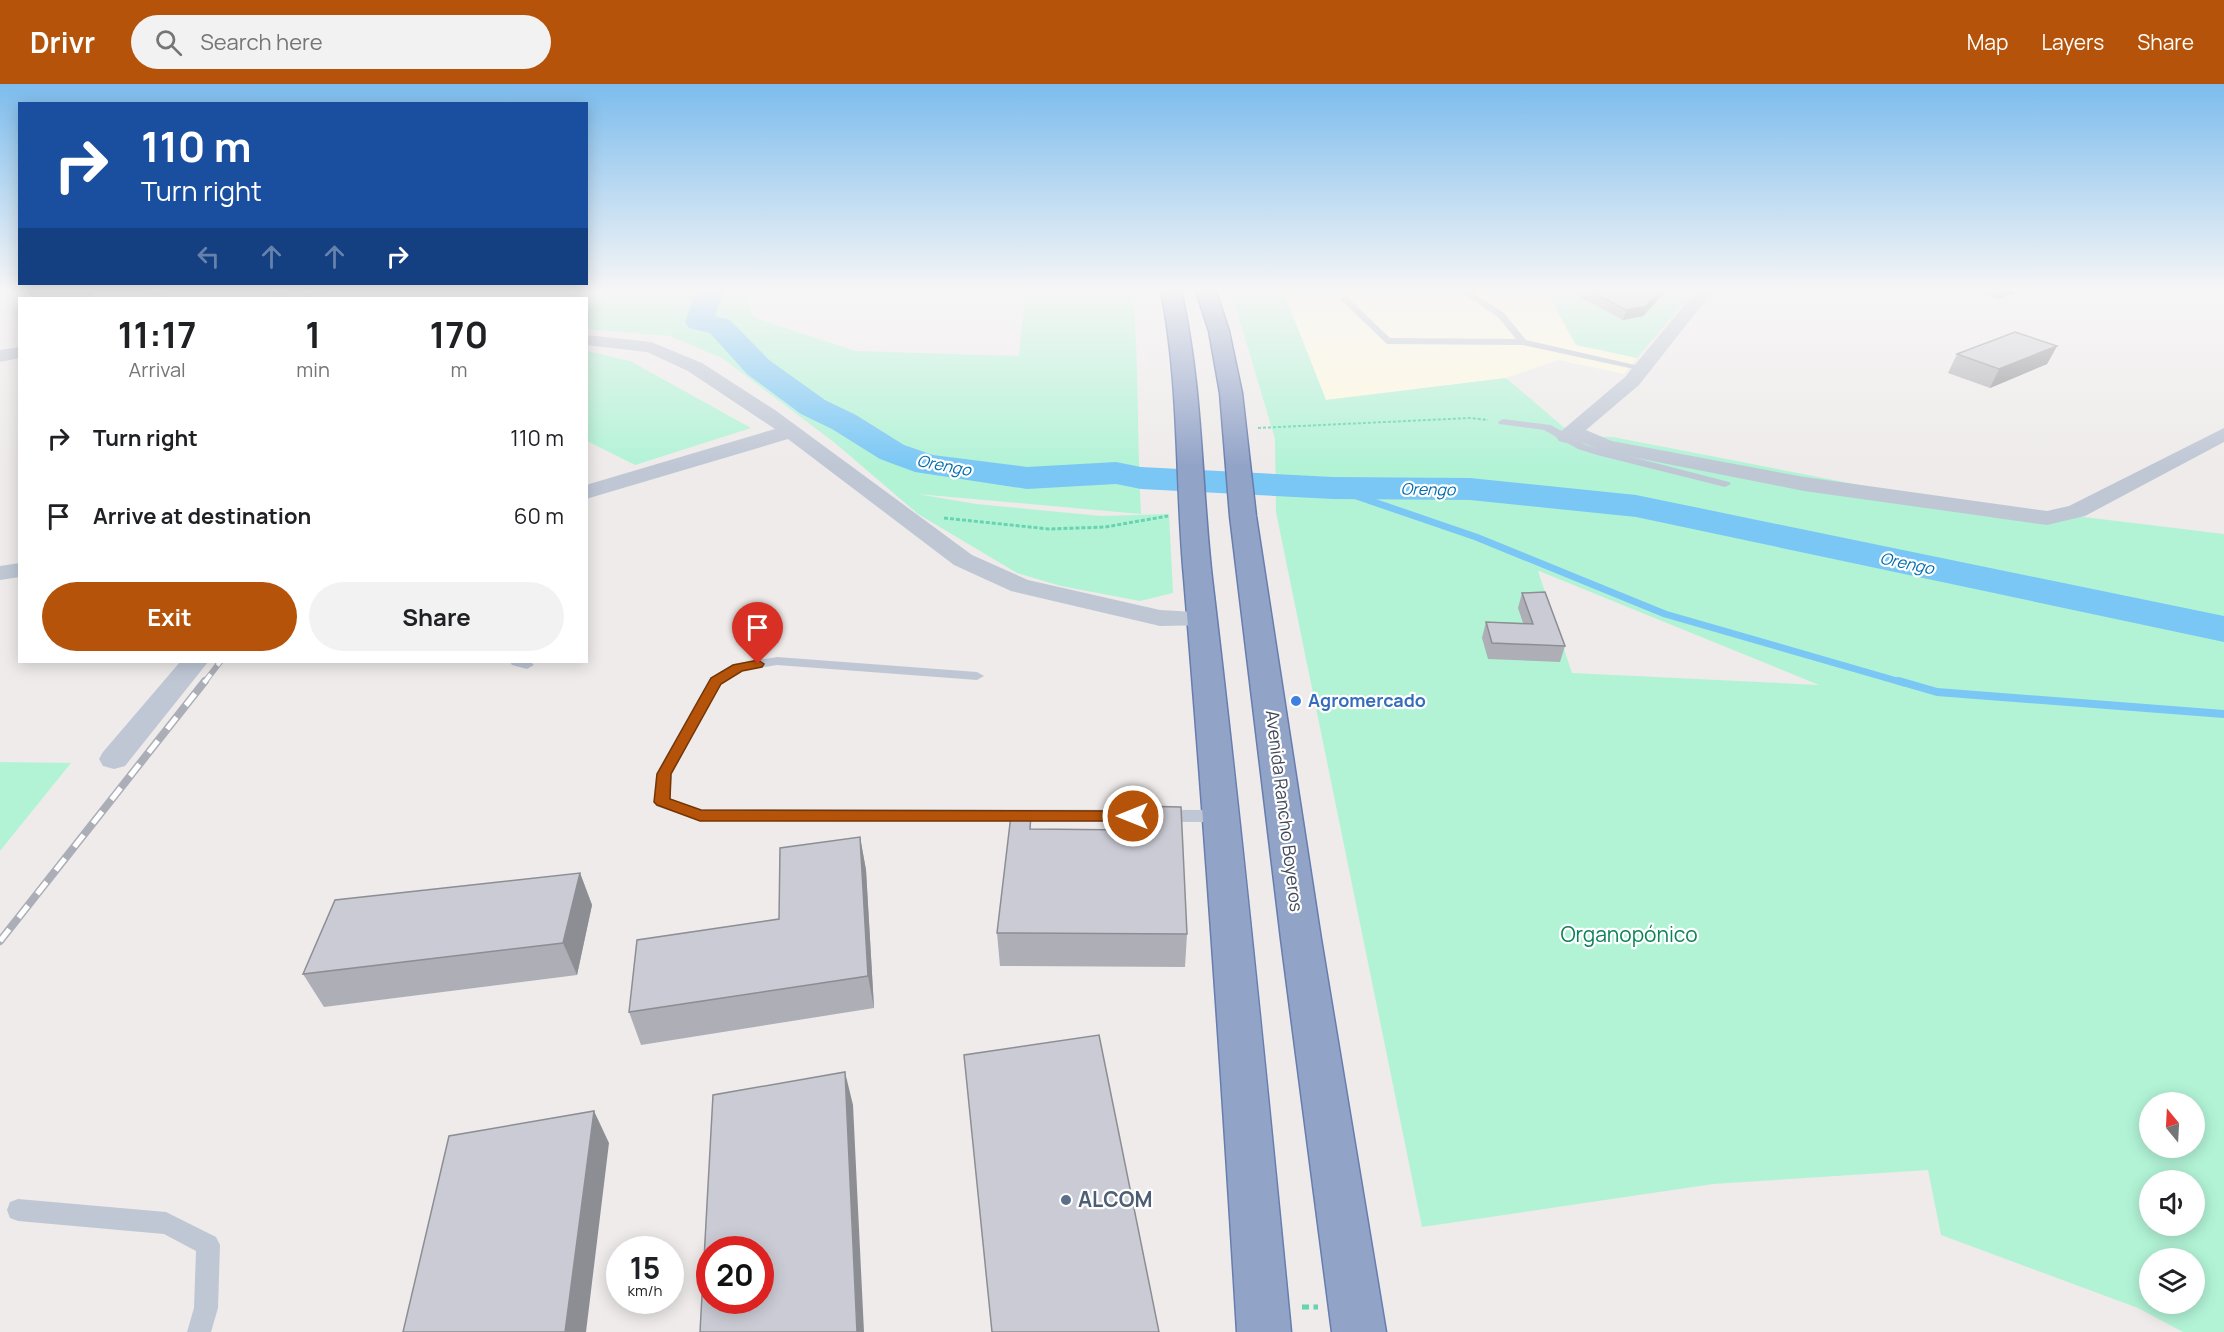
<!DOCTYPE html>
<html lang="en">
<head>
<meta charset="utf-8">
<style>
	body { margin:0; font-family:Manrope,sans-serif; background:#f2f2f2; color:#202124; height:100vh; display:flex; flex-direction:column; font-size:22px; white-space:nowrap }
	* { box-sizing:border-box; margin:0 }
	p { font-size:20px; color:#757577 }
	.icon { flex:none; width:33px; height:33px; fill:none; stroke:currentColor; stroke-width:2; stroke-linecap:round; stroke-linejoin:round }
	.map { position:relative; flex:1; overflow:hidden }
	.side { position:absolute; left:18px; top:213px; width:570px; height:366px; display:flex; flex-direction:column; background:#fff; border-radius:0px; box-shadow:0 3px 15px #0003 }
	.side>* { flex:none }
	.hud { position:absolute; left:18px; top:18px; width:570px; height:183px; border-radius:0px; box-shadow:0 3px 15px #0003; background:#1a4fa0; color:#fff; overflow:hidden }
	.needle { width:39px; rotate:342deg }
	.controls { position:absolute; left:2139px; top:1008px; display:grid; gap:12px }
	.controls a { display:grid; place-items:center; width:66px; height:66px; border-radius:50%; background:#fff; box-shadow:0 3px 15px #0003; font-size:30px }
	.speed { position:absolute; left:606px; top:1152px; display:flex; gap:12px; font-size:30px; font-weight:700; text-align:center }
	.speed>* { display:grid; place-content:center; width:78px; height:78px; border-radius:50%; background:#fff; box-shadow:0 3px 15px #0003; line-height:1 }
	.speed small { font-size:15px; font-weight:400 }
	.speed .limit { border:9px solid #d22; background:#fff; color:#111 }
	.pin { position:absolute; display:grid; place-items:center; width:51px; height:51px; color:#fff; margin:-62px -26px; border-radius:50% 50% 50% 0; rotate:-45deg; box-shadow:0 0 6px #0007 }
	.pin .icon { rotate:45deg }
	.me { position:absolute; width:66px; margin:-33px; rotate:270deg; stroke-linejoin:round; filter:drop-shadow(0 0 4px #0008) }
	.turn { display:flex; align-items:center; gap:21px; height:126px; padding:0 24px; font-size:27px }
	.turn .icon { width:78px; height:78px; stroke-width:2.5 }
	.turn b { display:block; font-size:42px; line-height:51px }
	.lanes { display:flex; align-items:center; height:57px; padding:0 24px; background:#0003; justify-content:center; gap:30px; direction:ltr }
	.lanes .off { opacity:.35 }
	.eta { display:flex; justify-content:space-evenly; align-items:center; height:102px; text-align:center }
	.eta b { font-size:36px; font-weight:700; line-height:42px }
	.action { display:flex; gap:12px; margin-top:auto; padding:12px 24px }
	.action a { flex:1; height:69px; border-radius:36px; background:#b45309; color:#fff; font-size:24px; font-weight:700; line-height:69px; text-align:center }
	.action a+a { background:#f2f2f2; color:#202124 }
	ul { padding:0; list-style:none }
	li { display:flex; align-items:center; gap:18px; height:78px; padding:0 24px }
	li div { flex:1 }
	li b { display:block; font-size:22px }
	li em { font-style:normal }
	header { display:flex; align-items:center; gap:36px; box-sizing:border-box; height:84px; padding:0 30px; background:#b45309; color:#fff }
	header strong { font-size:28px }
	nav { display:flex; gap:33px; margin-inline-start:auto; font-size:21px }
	.search { width:420px; height:54px; background:#f2f2f2; display:flex; align-items:center; gap:15px; box-sizing:border-box; padding:0 21px; border-radius:33px; color:#757577; font-size:22px }
	.map>svg:first-child { display:block }
</style>
</head>
<body>
<header>
<strong>Drivr</strong>
<div class="search"><svg class="icon" aria-label="search" viewBox="0 0 24 24"><circle cx="10" cy="10" r="6"/><path d="M15 15l6 6"/></svg>Search here</div>
<nav><a>Map</a><a>Layers</a><a>Share</a></nav>
</header>
<div class="map">
<svg width="2224" height="1248" viewBox="0 0 2224 1248">
	<rect width="100%" height="100%" fill="#eeebea"/>
	<path fill="#fefadf" d="M1283,207H1540L1549,212L1577,261L1637,274L1624,290L1558,276L1506,294L1326,316Z"/>
	<path fill="#b2f3d6" fill-rule="evenodd" d="M529,207H743L753,233L855,267L1019,272L1025,208L1133,207C1139,282 1137,356 1141,430L917,410L976,420L1101,432L1169,430L1173,509L1140,517L1061,502L1017,489L918,430L835,359L722,274L670,252L587,245L586,214H524Z
		M1231,207H1283L1326,316L1506,294L1574,352L1613,353L1926,414L2224,450V1248H2183L2138,1224L1941,1151L1928,1086L1713,1100L1422,1143L1276,428L1275,355ZM1538,487H1539L1819,601L1572,589ZM2150,1018H2194V1064H2150ZM2150,1096H2194V1142H2150ZM2150,1174H2194V1220H2150Z
		M1540,207H1694L1637,274L1576,261L1549,212Z
		M587,267L630,277L751,344L635,381L587,357Z
		M0,678L71,679L0,767Z"/>
	<g fill="none" stroke-linecap="round" stroke-linejoin="round">
		<path stroke="#7ac7f5" stroke-width="7" d="M1333,404L1476,453L1665,530L1904,599"/>
		<path stroke="#7ac7f5" stroke-width="8" d="M1899,597L1937,608L2224,630"/>
		<path fill="#7ac7f5" fill-rule="evenodd" d="M696,207H724L715,232L730,236L769,276L825,316L856,331L904,361L933,371L1027,383L1116,378L1141,383L1333,393L1470,394L1636,411L2224,532V558L1636,433L1470,416L1333,415L1141,405L1116,400L1027,405L915,388L880,375L832,345L801,330L747,290L710,249L689,244L685,238Z"/>
		<g stroke="#677dad" stroke-width="3">
			<path id="trunk" d="M1161,207H1181C1203,302 1201,398 1212,494C1242,745 1267,997 1291,1248H1237C1222,997 1205,745 1184,494C1175,398 1180,302 1161,207Z
				M1196,207H1216L1229,247L1242,309L1256,432L1321,855L1386,1248H1332L1281,855L1230,432L1220,309L1209,247Z"/>
		</g>
		<path stroke="#67d4b1" stroke-width="2" stroke-dasharray="3 2" stroke-linecap="butt" d="M1258,344L1470,334L1488,336"/>
		<path stroke="#67d4b1" stroke-width="3" stroke-dasharray="4 2" stroke-linecap="butt" d="M944,434L1049,445L1105,443L1168,432"/>
		<path stroke="#67d4b1" stroke-width="5" stroke-dasharray="7 4.5" stroke-linecap="butt" d="M1302,1223H1318"/>
		<path fill="#bfc7d5" fill-rule="evenodd" d="M143,207H155L176,214H163L144,210Z
			M317,207H332L309,214H297Z
			M1460,207H1470L1504,229L1526,256L1648,284L1643,287L1523,261L1387,260L1339,214L1346,212L1390,254L1516,255L1498,233Z
			M1503,335L1551,341L1586,361L1729,398L1731,400L1725,403L1597,371L1578,365L1544,346L1499,340L1498,338Z
			M777,573L977,588L984,592L977,596L777,581L742,587L721,600L672,690L670,715L701,725L1221,726L1227,728L1229,732L1227,736L1221,738L700,737L656,722L654,718L656,690L710,594L733,580Z
			M510,578H531L534,581L527,585L512,581Z
			M18,1115L166,1128L216,1153L220,1161L218,1224L211,1248H187L194,1224L196,1167L164,1150L18,1137L10,1134L7,1126L10,1118Z"/>
		<path fill="#bfc7d5" fill-rule="evenodd" d="M267,207H286L293,214H275Z
			M1696,207H1713L1639,301L1586,346L1612,357L1804,393L2047,427L2069,422L2224,344V358L2085,432L2047,441L1804,407L1607,368L1575,356L1566,359L1559,357L1556,353L1559,349L1625,293Z
			M586,251L651,258L702,279L775,326L972,471L1028,496L1160,526L1212,529L1216,535L1212,541L1160,542L1011,507L954,481L788,355L586,415V401L775,345L688,287L647,268L586,261Z
			M20,263V274L0,278V266Z
			M20,479V493L0,496V482Z
			M180,578H208L125,682L114,685L103,682L99,675L103,668Z"/>
		<use href="#trunk" fill="#92a3c8" fill-rule="evenodd"/>
		<g stroke="#acaeb7" stroke-width="4.5">
			<path id="rail-far2" d="M498,214L504,207"/>
		</g>
		<g stroke="#acaeb7" stroke-width="6">
			<path id="rail-far1" d="M204,599L220,578"/>
		</g>
		<g stroke="#acaeb7" stroke-width="8">
			<path id="rail" d="M0,857L205,597"/>
		</g>
		<use href="#rail-far2" stroke="#fff" stroke-width="3" stroke-dasharray="9" stroke-linecap="butt"/>
		<use href="#rail-far1" stroke="#fff" stroke-width="4" stroke-dasharray="11" stroke-linecap="butt"/>
		<use href="#rail" stroke="#fff" stroke-width="5" stroke-dasharray="15" stroke-linecap="butt"/>
	</g>
	<path fill="#aeafb6" d="M1568,207H1666L1643,232L1623,236Z
		M1974,207H2020L1998,215Z
		M2057,262L2047,280L1990,304L1948,289L1957,270Z
		M1522,509L1565,562L1560,578L1488,575L1482,554L1486,538L1523,539L1518,524Z
		M1032,745L1187,850L1185,883L1000,882L997,849Z
		M860,753L866,786L874,924L641,961L629,928L779,835Z
		M580,789L592,821L577,891L324,923L303,890Z"/>
	<path fill="#8d8e94" d="M28,207H94L90,214H32Z
		M1660,207H1666L1643,232L1623,236L1626,226Z
		M2001,207H2020L1998,215Z
		M2057,262L2047,280L1990,304L1999,285Z
		M860,753L866,786L874,924L868,892Z
		M580,789L592,821L577,891L563,859Z
		M845,988L853,1021L864,1248H857Z
		M594,1027L609,1059L586,1248H565Z"/>
	<path fill="#cacbd4" stroke="#8d8e94" stroke-width="1.5" fill-rule="evenodd" d="M1590,207H1660L1646,222L1626,226Z
		M2015,248L2057,262L1999,285L1957,270Z
		M1545,508L1565,562L1492,559L1486,538L1533,540L1522,509Z
		M1134,722L1181,723L1187,850L997,849L1011,731H1031L1030,745L1134,746Z
		M860,753L868,892L629,928L637,856L779,835L780,764Z
		M580,789L563,859L303,890L335,816Z
		M1099,951L1159,1248H992L964,971Z
		M845,988L857,1248H700L713,1011ZM710,1166H760V1216H710Z
		M594,1027L565,1248H403L449,1052Z"/>
	<linearGradient id="sky" x2="0" y2="1"><stop stop-color="#7cbced"/><stop offset="0.54" stop-color="#f7f6f6"/><stop offset="1" stop-color="#f7f6f6" stop-opacity="0"/></linearGradient>
	<rect width="2224" height="382" fill="url(#sky)"/>
	<path fill="#b45309" stroke="#753606" stroke-width="1.5" d="M758,576L764,580L762,583L742,587L721,600L671,690L670,715L701,726L1133,727L1140,732L1133,737H700L657,721L654,718L657,690L711,594L733,581Z"/>
	<circle fill="#3f7fe0" stroke="#fff" stroke-width="2" cx="1296" cy="617" r="6"/>
	<circle fill="#5c6f8a" stroke="#fff" stroke-width="2" cx="1066" cy="1116" r="6"/>
	<g text-anchor="middle" stroke-width="4.5" stroke-linejoin="round" paint-order="stroke">
		<g font-size="16" font-style="italic" fill="#006daf" stroke="#fff">
			<text transform="translate(944 381) rotate(11)" y="6">Orengo</text>
			<text transform="translate(1428 405) rotate(1)" y="6">Orengo</text>
			<text transform="translate(1907 479) rotate(12)" y="6">Orengo</text>
		</g>
		<g font-size="18" font-weight="bold" fill="#366cbe" stroke="#fff" text-anchor="start">
			<text x="1308" y="623">Agromercado</text>
		</g>
		<g font-size="18" fill="#424a5a" stroke="#fff">
			<text transform="translate(1284 727) rotate(83)" y="6">Avenida Rancho Boyeros</text>
		</g>
		<g font-size="21" fill="#0c825b" stroke="#fff">
			<text x="1629" y="858">Organopónico</text>
		</g>
		<g font-size="21" font-weight="bold" fill="#4e5e75" stroke="#fff" text-anchor="start">
			<text x="1078" y="1123">ALCOM</text>
		</g>
	</g>
</svg>
<div class="controls">
<a><svg class="needle" viewBox="-14 -14 28 28"><path d="M0-13l5 13h-10z" fill="#e53935"/><path d="M0 13l5-13h-10z" fill="#757577"/></svg></a>
<a><svg class="icon" aria-label="sound" viewBox="0 0 24 24"><path d="M4 9h4l5-4v14l-5-4H4zM17 9q2 3 0 6"/></svg></a>
<a><svg class="icon" aria-label="layers" viewBox="0 0 24 24"><path d="M12 4l9 5-9 5-9-5zM3 14l9 5 9-5"/></svg></a>
</div>
<div class="speed"><div>15<small>km/h</small></div><div class="limit">20</div></div>
<div class="pin" style="left:758px;top:580px;background:#d93025"><svg class="icon" aria-label="arrive" viewBox="0 0 24 24"><path d="M6 21V4h12l-3 4 3 4H6"/></svg></div>
<svg class="me" style="left:1133px;top:732px" viewBox="-20 -20 40 40"><circle r="17" fill="#b45309" stroke="#fff" stroke-width="3"/><path d="M0-11L8 9 0 5-8 9z" fill="#fff"/></svg>
<div class="hud">
<div class="turn"><svg class="icon" aria-label="right" viewBox="0 0 24 24"><path d="M7 20v-9h11M14 6l5 5-5 5"/></svg><div><b>110 m</b>Turn right</div></div>
<div class="lanes"><svg class="icon off" aria-label="left" viewBox="0 0 24 24"><path d="M17 20v-9H6M10 6l-5 5 5 5"/></svg><svg class="icon off" aria-label="ahead" viewBox="0 0 24 24"><path d="M12 20V5M6 11l6-6 6 6"/></svg><svg class="icon off" aria-label="ahead" viewBox="0 0 24 24"><path d="M12 20V5M6 11l6-6 6 6"/></svg><svg class="icon" aria-label="right" viewBox="0 0 24 24"><path d="M7 20v-9h11M14 6l5 5-5 5"/></svg></div>
</div>
<section class="side">
<div class="eta">
<div><b>11:17</b><p>Arrival</p></div>
<div><b>1</b><p>min</p></div>
<div><b>170</b><p>m</p></div>
</div>
<ul>
<li><svg class="icon" aria-label="right" viewBox="0 0 24 24"><path d="M7 20v-9h11M14 6l5 5-5 5"/></svg><div><b>Turn right</b></div><em>110 m</em></li>
<li><svg class="icon" aria-label="arrive" viewBox="0 0 24 24"><path d="M6 21V4h12l-3 4 3 4H6"/></svg><div><b>Arrive at destination</b></div><em>60 m</em></li>
</ul>
<div class="action"><a>Exit</a><a>Share</a></div>
</section>
</div>
</body>
</html>
